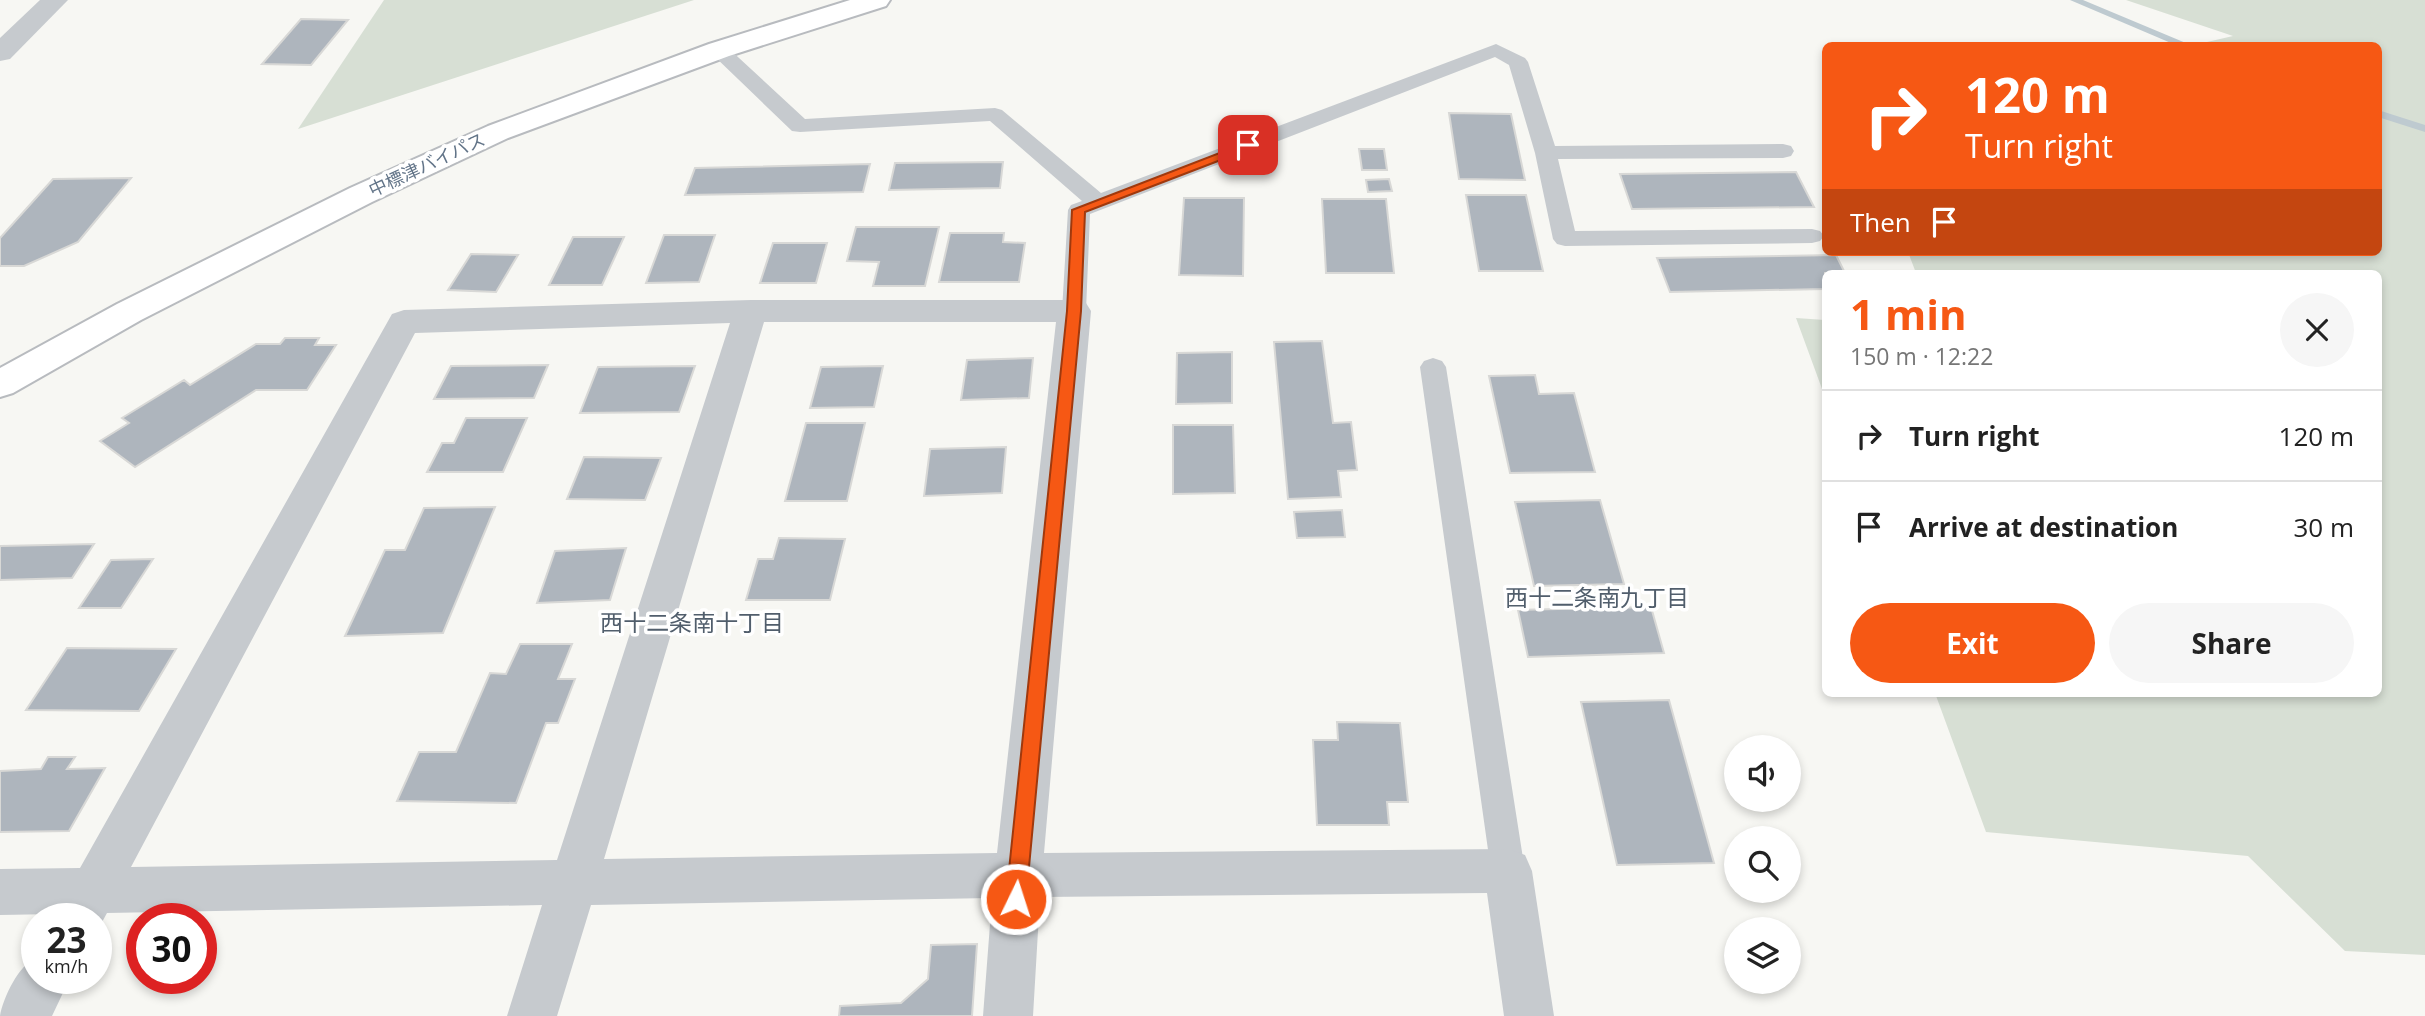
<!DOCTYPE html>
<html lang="en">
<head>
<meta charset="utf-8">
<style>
	body { margin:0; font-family:"Open Sans","Noto Sans JP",sans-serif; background:#f6f6f6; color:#222; height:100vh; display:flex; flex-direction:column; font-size:26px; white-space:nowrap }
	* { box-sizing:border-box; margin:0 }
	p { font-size:23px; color:#767676 }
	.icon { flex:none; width:38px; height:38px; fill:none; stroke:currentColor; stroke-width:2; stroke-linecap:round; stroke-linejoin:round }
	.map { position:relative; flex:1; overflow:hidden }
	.panel { position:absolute; left:1822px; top:270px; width:560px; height:427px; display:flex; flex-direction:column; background:#fff; border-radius:10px; box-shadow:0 4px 10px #0003 }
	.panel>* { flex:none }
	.banner { position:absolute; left:1822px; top:42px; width:560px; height:214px; border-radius:10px; box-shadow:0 4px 10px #0003; background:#f65814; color:#fff; overflow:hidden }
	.tools { position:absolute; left:1724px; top:735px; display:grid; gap:14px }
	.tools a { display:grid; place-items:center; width:77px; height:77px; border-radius:50%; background:#fff; box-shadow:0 4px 10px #0003; font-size:35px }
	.speed { position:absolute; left:21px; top:903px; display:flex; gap:14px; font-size:35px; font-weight:700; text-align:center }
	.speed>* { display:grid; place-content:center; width:91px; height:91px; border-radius:50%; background:#fff; box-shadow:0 4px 10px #0003; line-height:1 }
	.speed small { font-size:18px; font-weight:400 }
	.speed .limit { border:10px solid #d22; background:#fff; color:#111 }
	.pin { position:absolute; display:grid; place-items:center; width:60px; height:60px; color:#fff; margin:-30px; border-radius:14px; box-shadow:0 4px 10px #0006 }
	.me { position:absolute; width:77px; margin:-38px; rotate:4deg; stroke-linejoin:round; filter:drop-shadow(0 0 5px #0008) }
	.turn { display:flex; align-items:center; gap:24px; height:147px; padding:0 28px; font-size:32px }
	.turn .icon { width:91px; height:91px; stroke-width:2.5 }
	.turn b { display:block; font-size:49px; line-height:60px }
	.then { display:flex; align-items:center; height:66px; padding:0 28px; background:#0003; gap:14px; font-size:26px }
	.round { display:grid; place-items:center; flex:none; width:74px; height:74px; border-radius:37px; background:#f6f6f6 }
	.overview { display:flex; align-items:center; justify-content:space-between; height:119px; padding:0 28px }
	h1 { font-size:42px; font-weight:700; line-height:52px; color:#f65814 }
	.primary-button { display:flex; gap:14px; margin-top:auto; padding:14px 28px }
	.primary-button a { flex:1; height:80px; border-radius:42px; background:#f65814; color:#fff; font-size:28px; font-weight:700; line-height:80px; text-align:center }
	.primary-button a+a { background:#f6f6f6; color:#222 }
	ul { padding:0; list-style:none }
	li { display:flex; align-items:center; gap:21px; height:91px; padding:0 28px; border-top:2px solid #e0e0e0 }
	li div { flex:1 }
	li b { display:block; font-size:26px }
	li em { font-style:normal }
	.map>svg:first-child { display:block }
</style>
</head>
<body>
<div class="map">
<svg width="2425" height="1016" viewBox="0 0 2425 1016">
	<rect width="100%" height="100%" fill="#f7f7f3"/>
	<path fill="#d7dfd4" d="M384,0H694L298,129Z
		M2126,0H2425V955L2345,951L2248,856L1986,832L1935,693H2378V273H1916L1908,252H2378V46L2194,45L2233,36Z
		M1796,318L1825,320V397Z"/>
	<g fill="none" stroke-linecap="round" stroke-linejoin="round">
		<path fill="#becad0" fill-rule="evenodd" d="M2070,0H2083L2193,46H2178Z
			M2378,110L2425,125V132L2378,117Z"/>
	</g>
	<path fill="#aeb5bd" stroke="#d8d8d6" stroke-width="2" d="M301,19L348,20L311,65L262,64Z
		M1449,113L1511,114L1525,180L1459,179Z
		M1359,149H1384L1387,170H1362Z
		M1003,162L1000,188L889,190L895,163Z
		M870,164L863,192L685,195L695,168Z
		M1796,172L1814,207L1632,209L1620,174Z
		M131,178L78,242L24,266H0V238L53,179Z
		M1389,179L1392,191L1368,192L1366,180Z
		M1466,195H1526L1543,271H1479Z
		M1184,198H1244L1243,276L1179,275Z
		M1322,199H1386L1394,273H1326Z
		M856,227H939L925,286H873L879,262L847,261Z
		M950,233H1004L1003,242L1025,243L1019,282H939Z
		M664,235H715L699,282L646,283Z
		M573,237H624L602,285H549Z
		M773,243H827L816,283H760Z
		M471,254L518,255L496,292L448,290Z
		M1836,255L1845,273H1825V289L1670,292L1657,258Z
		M285,338H319L315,345H336L307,390H256L135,467L100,441L129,423L122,418L184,380L190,385L256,344H280Z
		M1322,341L1333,423L1351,422L1357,470L1338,471L1341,497L1288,499L1274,342Z
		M1232,352V403L1176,404L1177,353Z
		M1033,358L1029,398L961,400L967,360Z
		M548,365L534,398L434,399L451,366Z
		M695,366L679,412L580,413L598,367Z
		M883,366L874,407L810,408L821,367Z
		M1535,375L1539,394L1574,393L1595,472L1510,473L1489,376Z
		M466,418H527L503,472H427L442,443H454Z
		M806,423H865L847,501H785Z
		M1173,425H1233L1235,493L1173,494Z
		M1006,447L1002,493L924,496L930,449Z
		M584,457L661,458L645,500L567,499Z
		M1600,500L1624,584L1534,586L1515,502Z
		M495,507L443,633L345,636L385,550H405L424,508Z
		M1342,510L1345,537L1297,538L1294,512Z
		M779,538L845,539L830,600H746L758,559H773Z
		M94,544L72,578L0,580V546Z
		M626,548L610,600L537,603L555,551Z
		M153,559L121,608H79L111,560Z
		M1651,607L1664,653L1528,657L1518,610Z
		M520,644H572L558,679H575L558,723H546L516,803L397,801L419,752H456L490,673L506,674Z
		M67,648L176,649L139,711L26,710Z
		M1669,700L1714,863L1617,865L1581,702Z
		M1337,722L1400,723L1408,802H1387L1389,825H1317L1313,740H1338Z
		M48,757H75L67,769L105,768L69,831L0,832V771L41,769Z
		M977,944L972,1016H839L840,1006L901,1003L928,979L931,945Z"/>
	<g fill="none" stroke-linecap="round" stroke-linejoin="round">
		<g stroke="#b8bbbf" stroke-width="4">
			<path id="trunk" d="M850,0H890L886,6L729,56L508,138L372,202L141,320L13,393L0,397V368L117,304L350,188L488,126L709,44Z"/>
		</g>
		<path fill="#c6cace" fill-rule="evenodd" d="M719,44L726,46L805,119L995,108L1002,110L1101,193L1496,44L1525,58L1528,62L1555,146L1783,144L1791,146L1794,151L1791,156L1783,158L1558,159L1575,231L1812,229L1820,231L1824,236L1820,241L1812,243L1565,246L1557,244L1553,239L1535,153L1509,65L1495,57L1090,214L1086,311L1083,317L1074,319L1065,317L1062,311L1068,210L1071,205L1082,201L990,121L800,132L792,131L712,54L709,50L712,46Z
			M1433,358L1442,361L1446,367L1525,871L1520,882L1508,887L1496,882L1491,871L1420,367L1424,361Z"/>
		<path fill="#c6cace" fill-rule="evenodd" d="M751,300H1074L1086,303L1091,311L1044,853L1508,849L1525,855L1532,871L1554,1016H1504L1487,893L1040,897L1033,1016H983L992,898L591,905L557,1016H507L542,905L107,913L96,933V919H54L56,914L0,915V869L80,868L392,314L404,310ZM764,322H1056L997,853L604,859ZM730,323L557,860L131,867L415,333Z
			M37,957V978H70L52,1016H0C3,998 19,964 37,957Z"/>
		<path fill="#c6cace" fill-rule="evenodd" d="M40,0H68L10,59L0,61V38Z"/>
		<use href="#trunk" fill="#fff" fill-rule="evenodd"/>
	</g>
	<path fill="#f65814" stroke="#a0390d" stroke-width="2" d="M1248,142L1252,143V148L1085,212L1081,311L1026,899L1023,905L1016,908L1009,905L1006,899L1067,311L1072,210Z"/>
	<g text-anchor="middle" stroke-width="7" stroke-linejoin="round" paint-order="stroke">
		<g font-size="18" fill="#627488" stroke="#fff">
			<text transform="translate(427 165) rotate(-25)" y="6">中標津バイパス</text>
		</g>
		<g font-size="23" fill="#515e6c" stroke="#fff">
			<text x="1597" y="606">西十二条南九丁目</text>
			<text x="692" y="631">西十二条南十丁目</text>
		</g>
	</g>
</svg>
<div class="tools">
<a><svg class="icon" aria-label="sound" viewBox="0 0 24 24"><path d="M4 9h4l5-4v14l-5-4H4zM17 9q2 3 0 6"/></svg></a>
<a><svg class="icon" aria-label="search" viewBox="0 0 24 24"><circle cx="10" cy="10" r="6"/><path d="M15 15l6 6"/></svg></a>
<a><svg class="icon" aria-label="layers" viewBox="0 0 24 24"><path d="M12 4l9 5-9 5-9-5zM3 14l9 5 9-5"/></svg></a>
</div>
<div class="speed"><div>23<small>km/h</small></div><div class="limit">30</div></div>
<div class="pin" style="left:1248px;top:145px;background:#d93025"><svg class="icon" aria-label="arrive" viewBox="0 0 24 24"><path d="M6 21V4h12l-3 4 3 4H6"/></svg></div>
<svg class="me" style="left:1016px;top:899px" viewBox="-20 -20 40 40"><circle r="17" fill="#f65814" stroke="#fff" stroke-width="3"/><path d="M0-11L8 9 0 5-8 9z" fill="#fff"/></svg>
<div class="banner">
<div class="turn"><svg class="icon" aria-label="right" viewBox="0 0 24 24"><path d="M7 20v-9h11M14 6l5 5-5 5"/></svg><div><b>120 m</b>Turn right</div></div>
<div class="then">Then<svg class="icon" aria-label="arrive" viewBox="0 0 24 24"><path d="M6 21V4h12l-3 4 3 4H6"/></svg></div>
</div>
<section class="panel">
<div class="overview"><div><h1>1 min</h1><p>150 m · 12:22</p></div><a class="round"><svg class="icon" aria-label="close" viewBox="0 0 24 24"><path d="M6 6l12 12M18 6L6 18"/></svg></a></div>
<ul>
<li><svg class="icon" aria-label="right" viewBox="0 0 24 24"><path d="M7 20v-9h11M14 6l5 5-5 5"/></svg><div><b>Turn right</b></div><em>120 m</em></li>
<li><svg class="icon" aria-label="arrive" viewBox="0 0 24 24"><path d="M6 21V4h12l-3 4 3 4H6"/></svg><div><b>Arrive at destination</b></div><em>30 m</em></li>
</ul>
<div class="primary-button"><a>Exit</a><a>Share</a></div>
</section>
</div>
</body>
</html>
